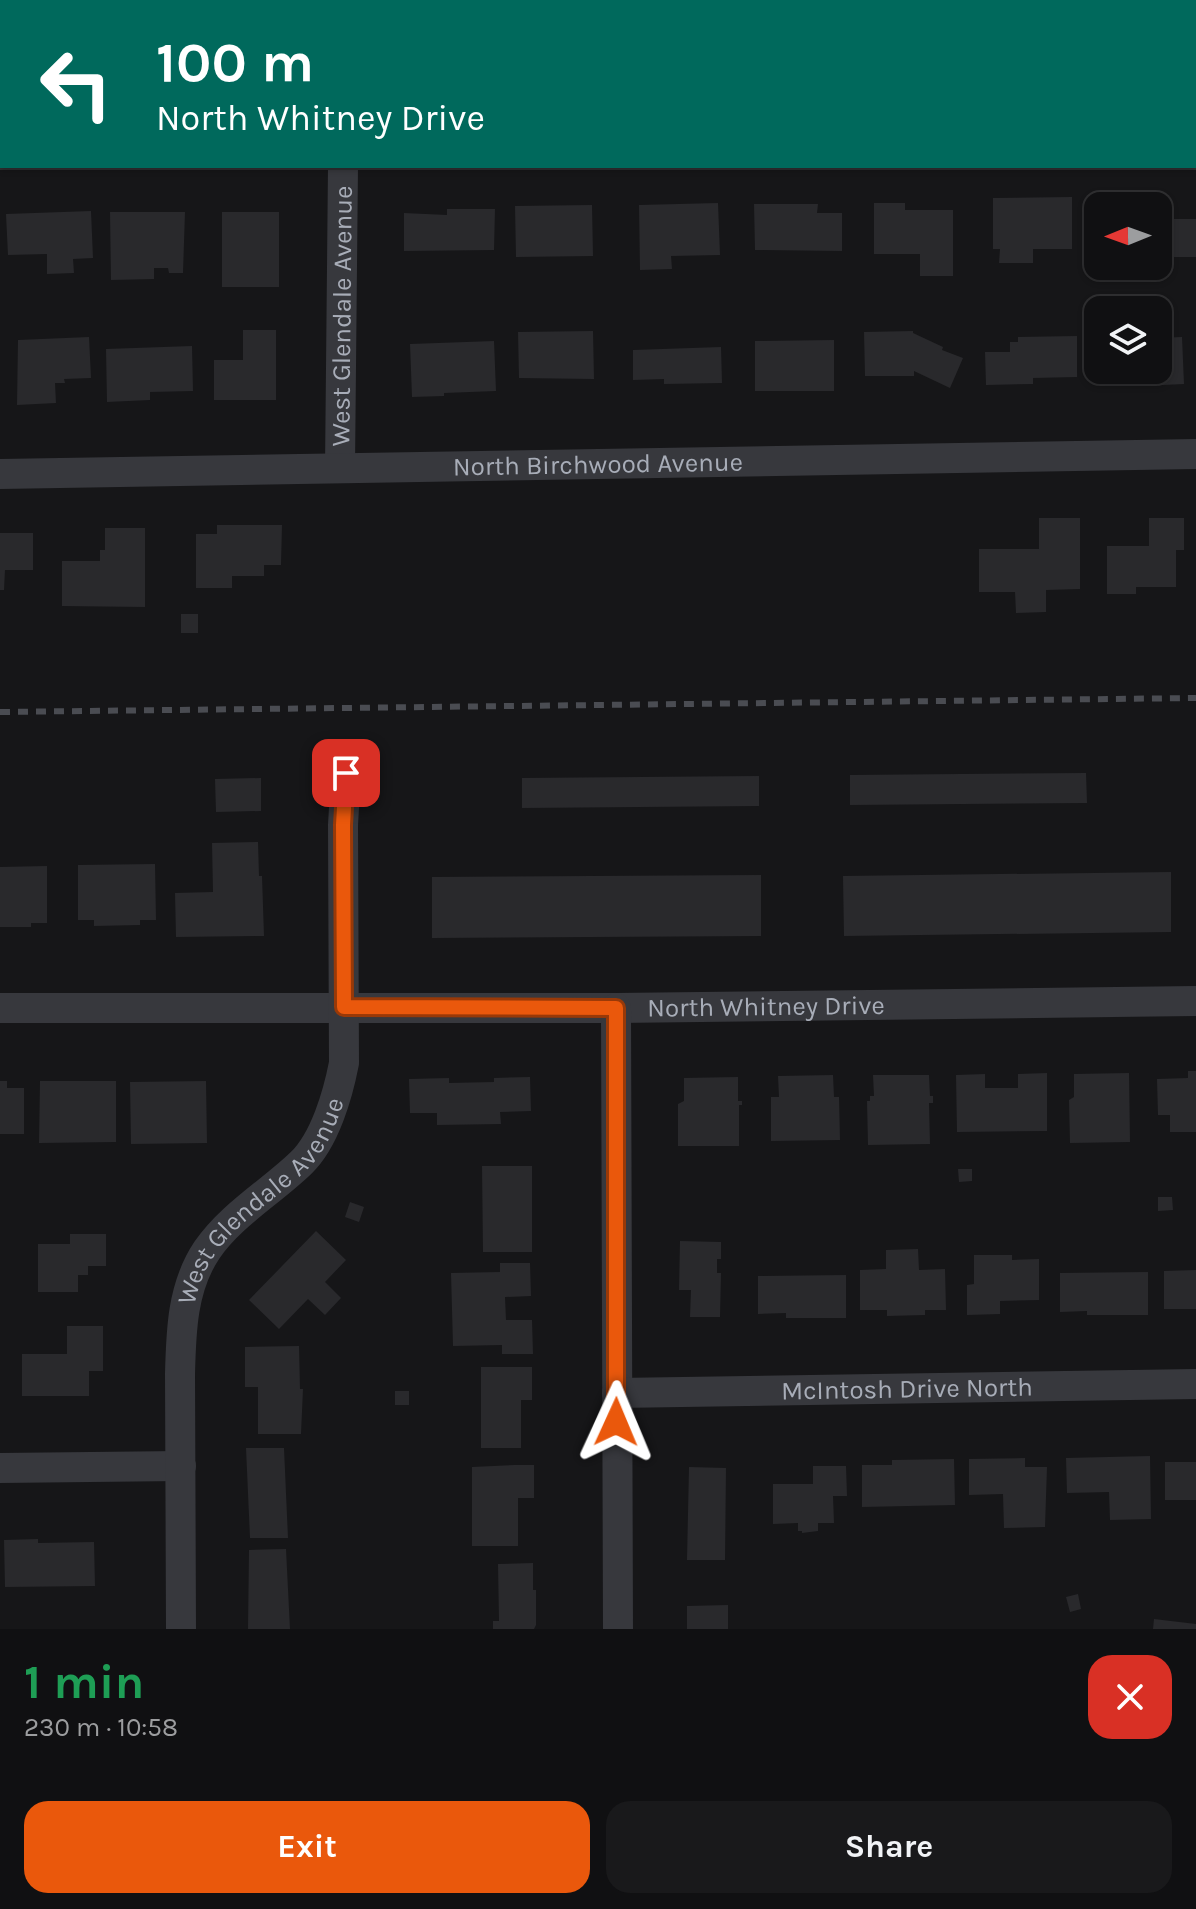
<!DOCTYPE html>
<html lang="en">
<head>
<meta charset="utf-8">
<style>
	body { margin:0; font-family:Karla,sans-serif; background:#19191b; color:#f1f3f6; height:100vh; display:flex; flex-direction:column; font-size:30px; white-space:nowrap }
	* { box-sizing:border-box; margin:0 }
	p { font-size:26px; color:#9c9d9f }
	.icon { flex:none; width:44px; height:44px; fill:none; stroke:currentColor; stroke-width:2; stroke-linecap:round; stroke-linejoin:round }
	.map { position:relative; height:1629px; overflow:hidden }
	.sheet { display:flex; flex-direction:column; background:#101012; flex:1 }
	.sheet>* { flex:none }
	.hud { position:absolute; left:0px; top:0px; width:1196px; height:168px; box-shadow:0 2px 6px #0004,0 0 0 2px #303032; background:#00695c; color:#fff; overflow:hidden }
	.needle { width:52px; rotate:269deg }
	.fabs { position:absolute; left:1084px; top:192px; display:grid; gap:16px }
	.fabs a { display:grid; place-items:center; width:88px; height:88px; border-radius:16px; background:#101012; box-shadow:0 2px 6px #0004,0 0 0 2px #303032; font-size:40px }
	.pin { position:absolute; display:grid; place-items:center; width:68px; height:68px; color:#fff; margin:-34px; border-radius:16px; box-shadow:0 4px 12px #0006 }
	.me { position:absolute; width:88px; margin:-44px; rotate:1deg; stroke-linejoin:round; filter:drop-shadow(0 0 6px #0008) }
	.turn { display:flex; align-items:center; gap:28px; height:168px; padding:0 24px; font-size:36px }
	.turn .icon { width:104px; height:104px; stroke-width:2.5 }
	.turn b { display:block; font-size:56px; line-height:68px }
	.round { display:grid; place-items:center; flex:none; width:84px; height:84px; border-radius:24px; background:#19191b }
	.headline { display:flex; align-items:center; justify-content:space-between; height:136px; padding:0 24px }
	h1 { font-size:48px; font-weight:700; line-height:60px; color:#1e9e55 }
	.cta { display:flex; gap:16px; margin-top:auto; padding:16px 24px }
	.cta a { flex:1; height:92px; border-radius:24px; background:#ea580c; color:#fff; font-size:32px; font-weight:700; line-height:92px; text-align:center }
	.cta a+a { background:#19191b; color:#f1f3f6 }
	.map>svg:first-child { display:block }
</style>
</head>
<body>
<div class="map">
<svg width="1196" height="1629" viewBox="0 0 1196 1629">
	<rect width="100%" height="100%" fill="#161618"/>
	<path fill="#29292c" d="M1072,197V249H1033V263H999L1000,249H993V198Z
		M718,203L720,255L671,256L672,269L640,270L639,205Z
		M874,203H905V210H953V276H920V254H874Z
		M754,204H818L817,213H842V251L755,250Z
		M592,205L593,256L516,257L515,206Z
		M447,209H495L494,250L404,251V213L447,215Z
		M91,211L93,258L73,259L74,273L47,274V254L8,255L6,214Z
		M110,212H185L183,273H169L168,268H154V279L111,280Z
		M222,212H279V287H222Z
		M1158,219H1196V257H1158Z
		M243,330H276V400H214V360H243Z
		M593,331L594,379L519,378L518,332Z
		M913,331V333L943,347L942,350L963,358L950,388L914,371V376H865L864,332Z
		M1077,336V377L1033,378V384L986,385L985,352H1010V342H1018V337Z
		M89,337L91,378L64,379L65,383H55L56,403L17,405L18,340Z
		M1182,337L1184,384L1142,386V377L1099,378L1098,370H1158V338Z
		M834,340V391H755V341Z
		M494,341L496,391L444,393V396L412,397L410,344Z
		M192,346L193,391L150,392V400L107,402L106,349Z
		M721,347L722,383L664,384V379L633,380V350Z
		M1039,518H1080V589L1046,590V612L1016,613L1015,592H979V549H1039Z
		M1149,518H1184V550H1176V587H1136V594H1107V546H1149Z
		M217,525H282L281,565H264V576H232V588H196V534H217Z
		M105,528H145V607L62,606V561H100V550H105Z
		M0,533H33V570H5L4,590H0Z
		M181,614H198V633H181Z
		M1086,773L1087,803L850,805V775Z
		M759,776V806L522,808V778Z
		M261,778V811L216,812L215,779Z
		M258,842L259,876H262L264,936L176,937L175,893L213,892L212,843Z
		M155,864L156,920H140V925L94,926V920H78V865Z
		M47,866V923H31V927H0V867Z
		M1171,872V932L844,936L843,876Z
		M761,875V936L432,938V877Z
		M1188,1071H1196V1132H1170V1115H1158L1157,1079L1188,1078Z
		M1047,1073V1131L957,1132L956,1075L985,1074V1088H1018V1074Z
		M1129,1073L1130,1142L1070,1143L1069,1100L1074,1097V1074Z
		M833,1075L834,1097H839L840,1140L771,1141V1097H779L778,1076Z
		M873,1075H929L930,1096H933V1103H929L930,1144L868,1145L867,1101H870V1096H874Z
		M530,1077L531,1111L500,1112L501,1124L437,1125V1113H410L409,1079L449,1078V1083L494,1082V1078Z
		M738,1077V1101H742V1105H739V1146H678V1104L684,1101V1078Z
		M0,1081H7V1088H24V1134H0Z
		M40,1081H116V1142L39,1143Z
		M206,1081L207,1143L131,1144L130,1082Z
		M482,1166H532V1252H483Z
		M958,1169H972V1181L959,1182Z
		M1158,1197H1172L1173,1210L1158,1211Z
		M350,1202L364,1207L359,1222L345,1217Z
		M316,1231L346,1260L325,1282L341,1298L325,1315L308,1299L279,1329L249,1300Z
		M70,1234H106V1266H88V1275H78V1292H38V1244H70Z
		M680,1241L721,1242V1259H717V1273H721L720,1317H690L691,1290H679Z
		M918,1249L919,1270L945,1269L946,1310H925V1315L887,1316V1310H860V1270L886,1269V1250Z
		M974,1255H1012V1260L1039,1259V1300L1000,1301V1314L967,1315V1285L974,1284Z
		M500,1263H530L531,1296L505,1297L506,1320H532L533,1354H502V1345L453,1346L451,1273L500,1272Z
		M1196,1270V1309H1164V1271Z
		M1148,1272V1315H1087V1311L1060,1312V1273Z
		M846,1275V1318H786V1313L758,1314V1276Z
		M67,1326H103V1371H89V1396H22V1354H67Z
		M299,1346L300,1389H303L301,1434H258V1387H245V1347Z
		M481,1367H532V1400H521V1448H481Z
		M395,1391H409V1405H395Z
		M246,1448H284L288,1538H250Z
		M1150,1456L1151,1519L1110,1520L1109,1492L1067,1493L1066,1458Z
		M1025,1458V1467H1047L1045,1527L1004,1528L1003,1494L969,1495V1459Z
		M954,1459L955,1505L862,1507V1465H892V1460Z
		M1165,1462H1196V1500H1165Z
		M515,1465H534V1498H518V1546H472V1467Z
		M813,1466H846L847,1496H833L834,1523H818V1531L802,1533V1531H798V1523L773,1524V1484H813Z
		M689,1467L726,1468L725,1560H687Z
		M38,1539V1543L94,1542L95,1586L5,1587L4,1540Z
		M286,1549L290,1629H248L249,1550Z
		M533,1563V1590H536V1625L534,1629H493V1621H499L498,1564Z
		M1078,1594L1081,1609L1070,1612L1066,1597Z
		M728,1605V1629H687V1606Z
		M1154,1619L1196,1624V1629H1153Z"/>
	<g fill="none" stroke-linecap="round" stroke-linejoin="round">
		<g stroke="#37383d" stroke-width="30">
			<path d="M344,2V0"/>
			<path d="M1194,130H1196"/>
			<path d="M0,148H2"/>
			<path id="s1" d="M340,468L343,166"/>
			<path id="s2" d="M0,474L1196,454"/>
			<path id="s3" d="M0,1008H616L1196,1001"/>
			<path d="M616,1008L618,1629"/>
			<path id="s4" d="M617,1393L1196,1384"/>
			<path d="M0,1468L181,1466"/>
			<path id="s5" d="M181,1629L180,1374C181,1332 182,1287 207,1250C231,1215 271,1192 301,1163C325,1140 338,1094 344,1063L343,825L346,773"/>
		</g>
		<path stroke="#4a4c52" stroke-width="6" stroke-dasharray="10 8" stroke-linecap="butt" d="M0,712L1196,698"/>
	</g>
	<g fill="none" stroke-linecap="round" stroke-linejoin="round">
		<g stroke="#983908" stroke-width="20">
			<path id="route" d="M346,773L343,825L344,1007L616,1008V1422"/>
		</g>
		<use href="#route" stroke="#ea580c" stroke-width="14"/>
	</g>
	<g text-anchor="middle" stroke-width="8" stroke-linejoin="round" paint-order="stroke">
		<g font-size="26" fill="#a8adb8" stroke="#111113">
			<text dy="9" stroke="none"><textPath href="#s1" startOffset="152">West Glendale Avenue</textPath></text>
			<text dy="9" stroke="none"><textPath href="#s2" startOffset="598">North Birchwood Avenue</textPath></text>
			<text dy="9" stroke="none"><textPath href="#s3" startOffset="766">North Whitney Drive</textPath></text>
			<text dy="9" stroke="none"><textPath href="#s5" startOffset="456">West Glendale Avenue</textPath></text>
			<text dy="9" stroke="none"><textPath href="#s4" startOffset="290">McIntosh Drive North</textPath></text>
		</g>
	</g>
</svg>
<div class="fabs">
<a><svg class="needle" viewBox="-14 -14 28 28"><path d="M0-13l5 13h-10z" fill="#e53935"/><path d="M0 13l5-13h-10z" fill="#9c9d9f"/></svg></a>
<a><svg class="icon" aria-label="layers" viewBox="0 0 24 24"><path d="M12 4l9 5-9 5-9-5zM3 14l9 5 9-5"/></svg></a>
</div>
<div class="pin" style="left:346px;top:773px;background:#d93025"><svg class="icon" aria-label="arrive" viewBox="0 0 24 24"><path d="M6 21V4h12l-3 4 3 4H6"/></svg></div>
<svg class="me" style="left:616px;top:1422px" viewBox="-20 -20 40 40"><path d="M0-17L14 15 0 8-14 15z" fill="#ea580c" stroke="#fff" stroke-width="4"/></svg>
<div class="hud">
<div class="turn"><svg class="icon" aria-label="left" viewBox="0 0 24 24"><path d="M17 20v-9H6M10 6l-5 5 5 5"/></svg><div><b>100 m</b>North Whitney Drive</div></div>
</div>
</div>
<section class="sheet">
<div class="headline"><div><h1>1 min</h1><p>230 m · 10:58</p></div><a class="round" style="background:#d93025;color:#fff"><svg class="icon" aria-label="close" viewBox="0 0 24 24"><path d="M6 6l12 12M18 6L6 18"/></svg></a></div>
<div class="cta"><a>Exit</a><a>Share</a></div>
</section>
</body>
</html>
